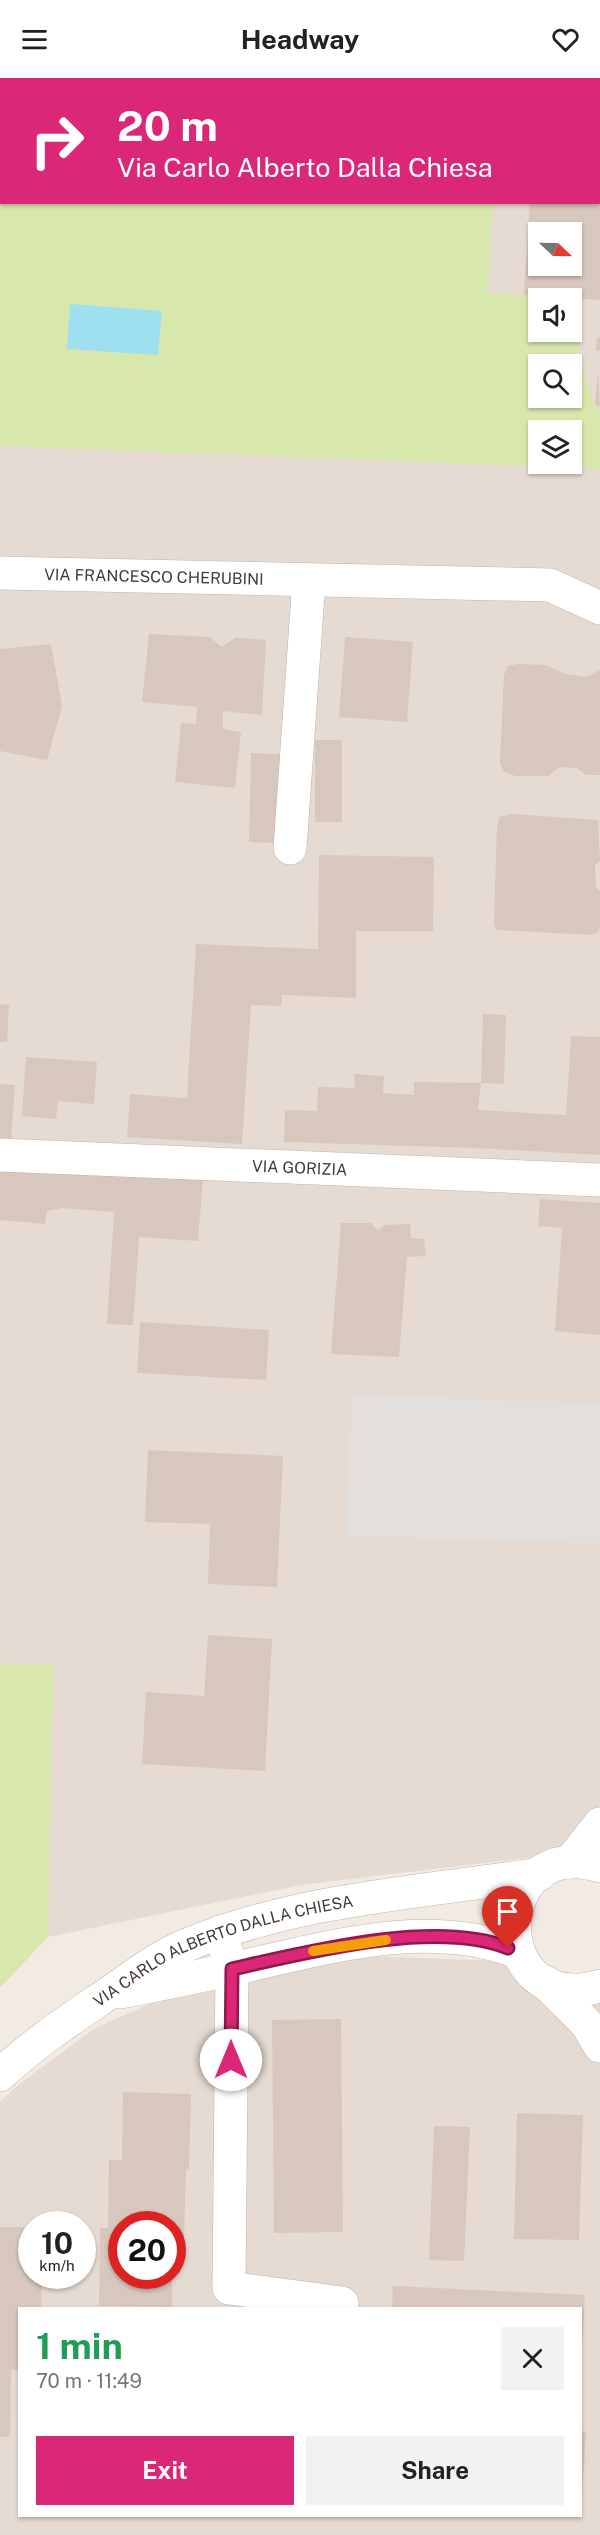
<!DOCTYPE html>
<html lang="en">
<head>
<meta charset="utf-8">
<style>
	body { margin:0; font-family:"Public Sans",sans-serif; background:#f2f2f2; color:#222; height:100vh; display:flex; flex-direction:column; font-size:22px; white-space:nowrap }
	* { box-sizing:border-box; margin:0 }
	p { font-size:20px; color:#767676 }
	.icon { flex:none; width:33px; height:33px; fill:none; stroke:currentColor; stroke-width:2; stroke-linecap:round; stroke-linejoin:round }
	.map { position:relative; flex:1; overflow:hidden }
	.side { position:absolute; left:18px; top:2229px; width:564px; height:210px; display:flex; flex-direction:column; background:#fff; border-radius:0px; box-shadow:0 2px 4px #0004 }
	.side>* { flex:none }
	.hud { position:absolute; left:0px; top:0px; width:600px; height:126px; box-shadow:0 2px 4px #0004; background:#db2777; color:#fff; overflow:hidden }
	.needle { width:39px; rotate:112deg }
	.controls { position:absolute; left:528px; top:144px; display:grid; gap:12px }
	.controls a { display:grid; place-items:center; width:54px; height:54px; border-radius:0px; background:#fff; box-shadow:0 2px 4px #0004; font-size:30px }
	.speed { position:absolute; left:18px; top:2133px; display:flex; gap:12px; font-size:30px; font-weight:700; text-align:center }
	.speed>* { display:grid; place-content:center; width:78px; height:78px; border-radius:50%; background:#fff; box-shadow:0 2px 4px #0004; line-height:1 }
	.speed small { font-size:15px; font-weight:400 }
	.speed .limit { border:9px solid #d22; background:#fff; color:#111 }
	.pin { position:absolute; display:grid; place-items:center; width:51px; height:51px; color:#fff; margin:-62px -26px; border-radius:50% 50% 50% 0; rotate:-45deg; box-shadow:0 0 6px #0007 }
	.pin .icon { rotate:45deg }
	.me { position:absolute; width:66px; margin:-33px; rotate:0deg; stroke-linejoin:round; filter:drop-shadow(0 0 4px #0008) }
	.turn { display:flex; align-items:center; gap:21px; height:126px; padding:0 18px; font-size:27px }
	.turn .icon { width:78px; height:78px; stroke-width:2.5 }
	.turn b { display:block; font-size:42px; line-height:51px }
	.round { display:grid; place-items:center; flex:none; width:63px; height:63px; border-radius:0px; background:#f2f2f2 }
	.head { display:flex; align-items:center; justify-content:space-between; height:102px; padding:0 18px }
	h1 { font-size:36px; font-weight:700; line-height:45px; color:#1e9e55 }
	.button { display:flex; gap:12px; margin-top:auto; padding:12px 18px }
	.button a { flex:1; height:69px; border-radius:0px; background:#db2777; color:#fff; font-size:24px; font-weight:700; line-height:69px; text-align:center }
	.button a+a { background:#f2f2f2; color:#222 }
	header { display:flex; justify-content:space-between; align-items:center; height:78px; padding:0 18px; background:#fff; font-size:27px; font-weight:700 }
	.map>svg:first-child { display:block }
</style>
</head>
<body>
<header><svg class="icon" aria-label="menu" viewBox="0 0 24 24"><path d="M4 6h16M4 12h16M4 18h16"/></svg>Headway<svg class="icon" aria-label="heart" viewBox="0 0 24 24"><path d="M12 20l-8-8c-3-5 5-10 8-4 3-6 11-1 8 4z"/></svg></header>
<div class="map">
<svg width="600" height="2457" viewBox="0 0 600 2457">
	<rect width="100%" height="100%" fill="#f2ebe4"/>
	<path fill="#e6dbd2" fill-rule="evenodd" d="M0,0H600V1777L562,1769L535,1779L301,1807L48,1859L53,1587L0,1585ZM2,2H598V124H2ZM538,154H572V188H538ZM538,220H572V254H538ZM538,286H572V320H538ZM538,352H572V386H538Z
		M366,1878L504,1883L600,1917V2457H0V2024L19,2006L95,1950L172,1916ZM32,2146H82V2198H32ZM122,2146H172V2198H122ZM20,2230H580V2438H20Z"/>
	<path fill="#d8e7ac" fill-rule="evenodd" d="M0,0H501L2,2V124L493,125L488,215L580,221C575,266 580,285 595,327L600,332V391L0,368ZM538,220H572V254H538ZM538,286H572V320H538ZM538,352H572V386H538Z
		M0,1585L53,1587L48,1859L0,1910Z"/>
	<path fill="#e2dfdc" d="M352,1317L600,1325V1465L346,1458Z"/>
	<path fill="#9edff0" d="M70,226L162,233L158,277L67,271Z"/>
	<path fill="#d7c7bc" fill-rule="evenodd" d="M530,124H600V222L524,217ZM538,154H572V188H538Z
		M597,260H600V273H596Z
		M598,293L600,328L595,327Z
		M149,556L210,559L222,569L235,560L266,562L262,637L223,633V651L241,654L235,710L175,704L181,645L196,646L197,629L142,624Z
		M345,559L413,564L407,644L339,639Z
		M51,566L62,628L47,682L0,673V571Z
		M517,586L546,587L565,596L586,599L600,592V697H586L577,690L559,689L549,698H515L503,693L500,684L504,597L508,588Z
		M315,662H342V744H315Z
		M251,675L282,676L279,765L249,764Z
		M512,736L598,742L600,783L595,787L596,810L600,813V849L598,854L591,857L497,852L494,847L497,748L499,739Z
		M319,777L434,779L433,853H356V920L282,917L281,928L251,927L242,1066L127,1059L130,1016L187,1020L196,866L318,871Z
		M0,926L9,927L7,964H0Z
		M483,936L506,937L504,1006L481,1005Z
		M571,958L600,959V1077L476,1070L284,1064L285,1032L317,1033L318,1009L355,1010L354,996L384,998L383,1015L414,1017V1004L481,1005L478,1032L566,1037Z
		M26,979L97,984L94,1026L58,1023L56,1041L22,1038Z
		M0,1006L15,1007L11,1062L0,1061Z
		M0,1090L203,1100L198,1163L139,1159L133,1247L107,1246L114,1134L63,1130L47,1133L45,1146L0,1142Z
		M540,1121L600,1125V1257L555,1253L562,1150L538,1148Z
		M341,1145H371L378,1153L384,1147L410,1146L411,1160L424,1161L426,1178L407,1179L399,1279L331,1276Z
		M140,1244L269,1252L266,1302L137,1295Z
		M148,1372L283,1378L277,1509L208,1506L210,1446L145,1444Z
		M208,1557L272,1561L265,1693L142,1686L146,1614L204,1618Z
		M341,1941L343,2154L274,2155L272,1942Z
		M123,2014L191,2016L189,2091H186L184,2160H172V2146H122V2198H172V2229L99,2228L100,2150H108L109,2082H122Z
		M517,2035L583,2037L579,2162L514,2161Z
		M434,2048L470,2049L464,2183L429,2182Z
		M0,2149H32V2198H42L41,2230H20V2292H11L10,2359H0Z
		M393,2208L585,2217L582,2271H580V2230H392Z
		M580,2353L586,2354L582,2418H580Z"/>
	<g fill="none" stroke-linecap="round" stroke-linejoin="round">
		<g stroke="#c0b3a9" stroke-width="34">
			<g id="minor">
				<path id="s1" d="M0,495L550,507L600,530"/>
				<path d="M290,770L309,502"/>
				<path id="s2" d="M0,1077L600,1102"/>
				<path d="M570,1784L600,1746"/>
				<path d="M600,1788C488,1754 484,1941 600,1908"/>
				<path d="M220,1854L232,1891L229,2210L342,2225"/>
				<path d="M545,1904L587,1946L600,1968"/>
				<path d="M120,1914C157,1907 195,1899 232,1891C323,1871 429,1838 519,1875"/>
				<path id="s3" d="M0,1997C34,1965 71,1941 109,1915C134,1898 159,1878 187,1867C298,1821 422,1814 540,1796"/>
			</g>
		</g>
		<use href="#minor" stroke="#fff" stroke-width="33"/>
	</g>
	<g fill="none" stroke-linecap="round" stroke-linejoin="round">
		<g stroke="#8e194d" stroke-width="15">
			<path id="route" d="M231,1982L232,1891C307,1874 436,1841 508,1870"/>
		</g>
		<use href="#route" stroke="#db2777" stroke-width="10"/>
		<path stroke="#f59e0b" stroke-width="10" d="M313,1873L386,1862"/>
	</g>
	<g text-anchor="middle" stroke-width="6" stroke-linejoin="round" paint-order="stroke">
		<g font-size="16" fill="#443a34" stroke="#fff">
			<text dy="6" stroke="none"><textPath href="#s1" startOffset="154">VIA FRANCESCO CHERUBINI</textPath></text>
			<text dy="6" stroke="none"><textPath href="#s2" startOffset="300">VIA GORIZIA</textPath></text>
			<text dy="6" stroke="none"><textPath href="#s3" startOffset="260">VIA CARLO ALBERTO DALLA CHIESA</textPath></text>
		</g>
	</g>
</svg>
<div class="controls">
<a><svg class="needle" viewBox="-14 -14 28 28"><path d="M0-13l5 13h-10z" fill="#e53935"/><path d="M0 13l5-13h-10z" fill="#767676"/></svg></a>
<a><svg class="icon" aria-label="sound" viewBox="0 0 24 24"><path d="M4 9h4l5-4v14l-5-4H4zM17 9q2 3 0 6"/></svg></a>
<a><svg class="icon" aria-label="search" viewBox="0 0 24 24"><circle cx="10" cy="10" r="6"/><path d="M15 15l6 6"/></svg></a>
<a><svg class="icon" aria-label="layers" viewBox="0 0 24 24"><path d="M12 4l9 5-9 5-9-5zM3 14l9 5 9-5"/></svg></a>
</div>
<div class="speed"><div>10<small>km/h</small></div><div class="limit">20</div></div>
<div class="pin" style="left:508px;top:1870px;background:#d93025"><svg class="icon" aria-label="arrive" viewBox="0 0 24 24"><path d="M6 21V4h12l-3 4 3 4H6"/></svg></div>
<svg class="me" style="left:231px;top:1982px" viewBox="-20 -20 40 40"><circle r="19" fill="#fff"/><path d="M0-13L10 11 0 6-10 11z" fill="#db2777"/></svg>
<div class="hud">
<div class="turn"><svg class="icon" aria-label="right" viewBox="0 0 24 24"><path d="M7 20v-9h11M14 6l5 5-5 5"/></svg><div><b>20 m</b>Via Carlo Alberto Dalla Chiesa</div></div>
</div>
<section class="side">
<div class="head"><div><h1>1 min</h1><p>70 m · 11:49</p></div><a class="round"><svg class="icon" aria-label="close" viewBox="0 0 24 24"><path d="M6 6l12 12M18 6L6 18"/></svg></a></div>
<div class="button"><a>Exit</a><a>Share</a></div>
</section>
</div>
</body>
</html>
